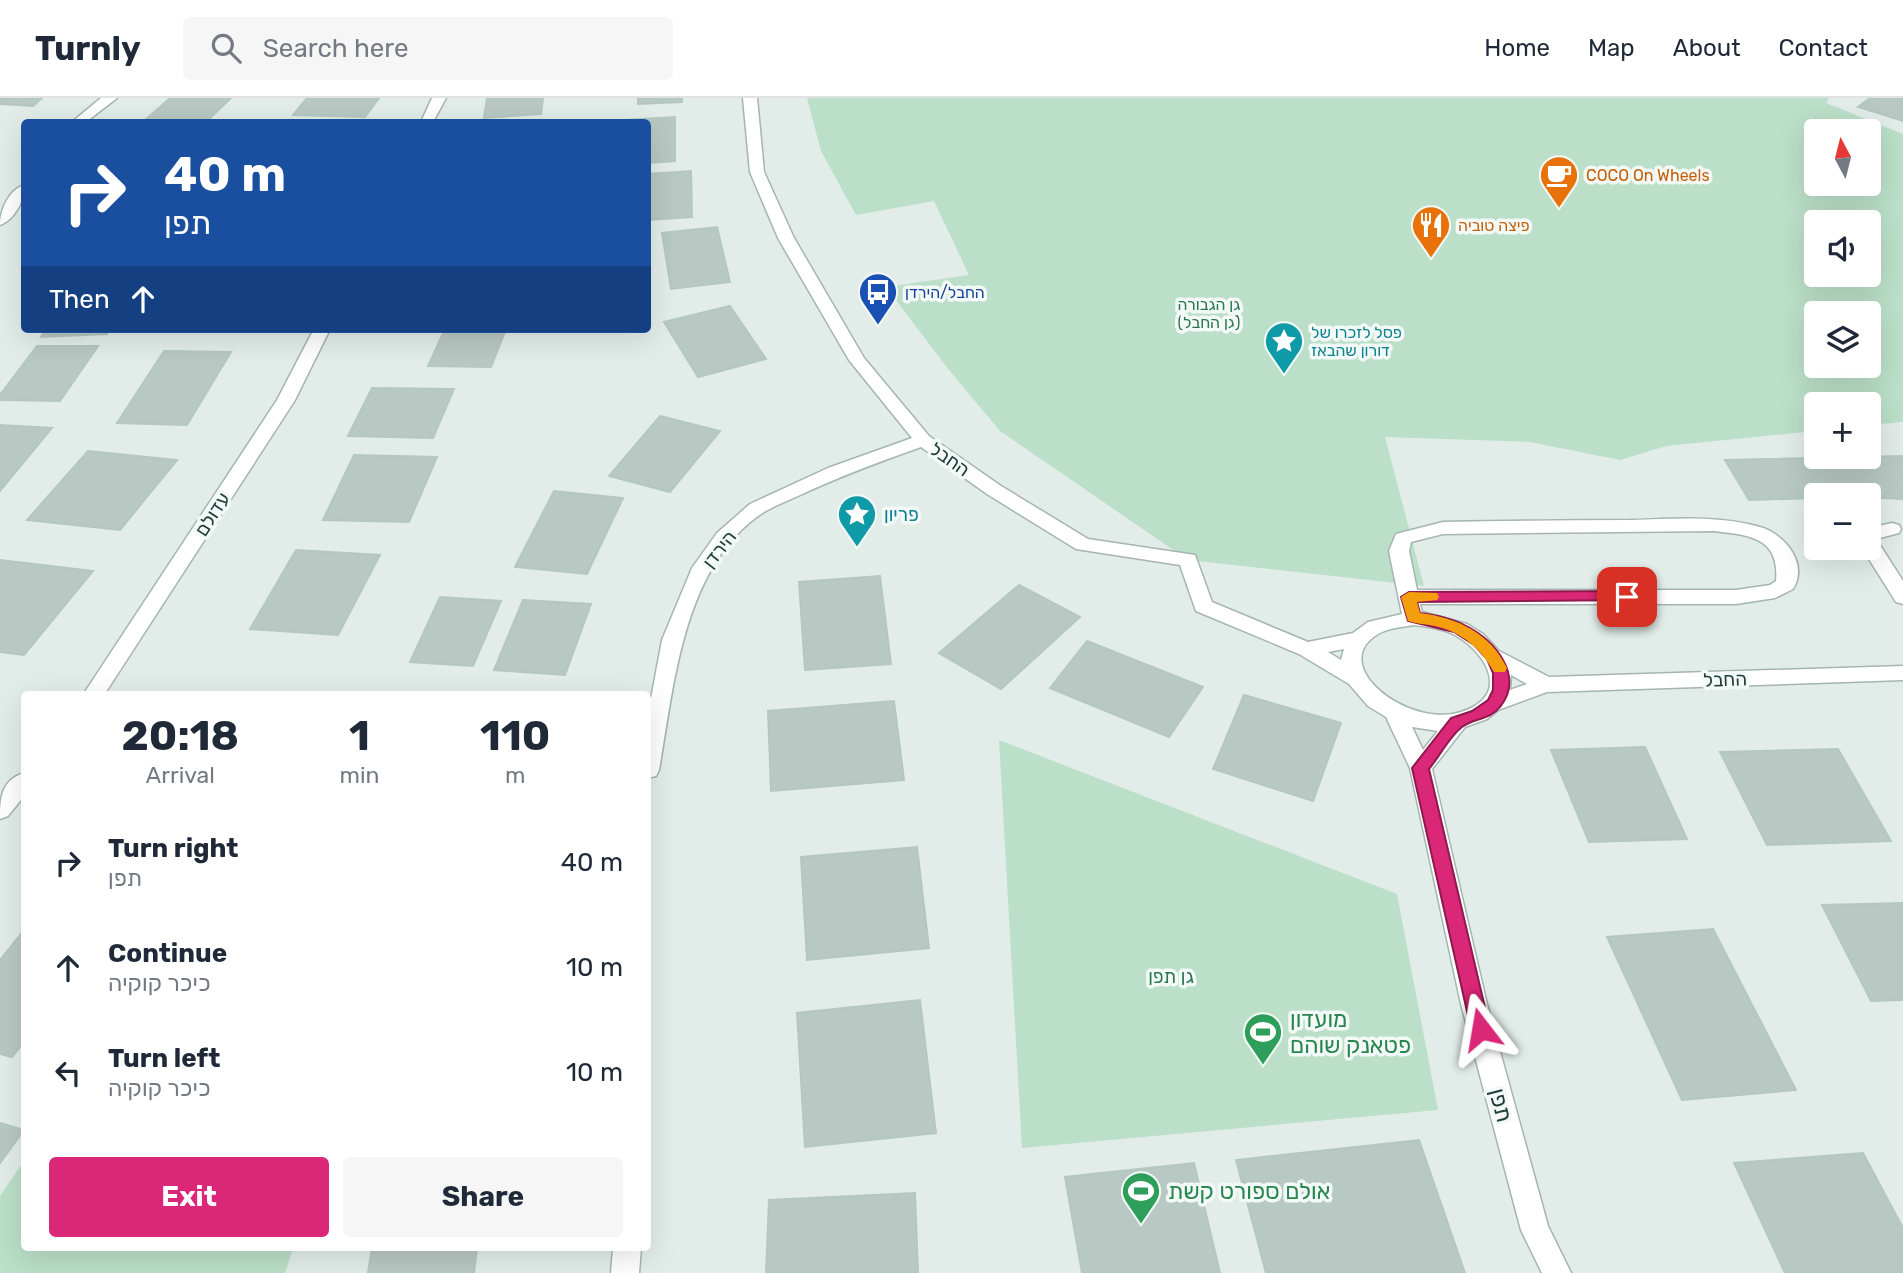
<!DOCTYPE html>
<html lang="en">
<head>
<meta charset="utf-8">
<style>
	body { margin:0; font-family:Rubik,Heebo,sans-serif; background:#f6f6f7; color:#1f2937; height:100vh; display:flex; flex-direction:column; font-size:26px; white-space:nowrap }
	* { box-sizing:border-box; margin:0 }
	p { font-size:23px; color:#747a83 }
	.icon { flex:none; width:38px; height:38px; fill:none; stroke:currentColor; stroke-width:2; stroke-linecap:round; stroke-linejoin:round }
	.map { position:relative; flex:1; overflow:hidden }
	.details { position:absolute; left:21px; top:593px; width:630px; height:560px; display:flex; flex-direction:column; background:#fff; border-radius:7px; box-shadow:0 7px 28px #0002 }
	.details>* { flex:none }
	.top-card { position:absolute; left:21px; top:21px; width:630px; height:214px; border-radius:7px; box-shadow:0 7px 28px #0002; background:#1a4fa0; color:#fff; overflow:hidden }
	.needle { width:46px; rotate:353deg }
	.fabs { position:absolute; left:1804px; top:21px; display:grid; gap:14px }
	.fabs a { display:grid; place-items:center; width:77px; height:77px; border-radius:7px; background:#fff; box-shadow:0 7px 28px #0002; font-size:35px }
	.pin { position:absolute; display:grid; place-items:center; width:60px; height:60px; color:#fff; margin:-30px; border-radius:14px; box-shadow:0 4px 10px #0006 }
	.me { position:absolute; width:77px; margin:-38px; rotate:346deg; stroke-linejoin:round; filter:drop-shadow(0 0 5px #0008) }
	.turn { display:flex; align-items:center; gap:24px; height:147px; padding:0 28px; font-size:32px }
	.turn .icon { width:91px; height:91px; stroke-width:2.5 }
	.turn b { display:block; font-size:49px; line-height:60px }
	.then { display:flex; align-items:center; height:66px; padding:0 28px; background:#0003; gap:14px; font-size:26px }
	.eta { display:flex; justify-content:space-evenly; align-items:center; height:119px; text-align:center }
	.eta b { font-size:42px; font-weight:700; line-height:49px }
	.primary-button { display:flex; gap:14px; margin-top:auto; padding:14px 28px }
	.primary-button a { flex:1; height:80px; border-radius:7px; background:#db2777; color:#fff; font-size:28px; font-weight:700; line-height:80px; text-align:center }
	.primary-button a+a { background:#f6f6f7; color:#1f2937 }
	ul { padding:0; list-style:none }
	li { display:flex; align-items:center; gap:21px; height:105px; padding:0 28px }
	li div { flex:1 }
	li b { display:block; font-size:26px }
	li em { font-style:normal }
	header { display:flex; align-items:center; gap:42px; box-sizing:border-box; height:98px; padding:0 35px; background:#fff; border-bottom:2px solid #e0e1e3 }
	header strong { font-size:33px }
	nav { display:flex; gap:38px; margin-inline-start:auto; font-size:24px }
	.search { width:490px; height:63px; background:#f6f6f7; display:flex; align-items:center; gap:18px; box-sizing:border-box; padding:0 24px; border-radius:7px; color:#747a83; font-size:26px }
	.map>svg:first-child { display:block }
</style>
</head>
<body>
<header>
<strong>Turnly</strong>
<div class="search"><svg class="icon" aria-label="search" viewBox="0 0 24 24"><circle cx="10" cy="10" r="6"/><path d="M15 15l6 6"/></svg>Search here</div>
<nav><a>Home</a><a>Map</a><a>About</a><a>Contact</a></nav>
</header>
<div class="map">
<svg width="1903" height="1175" viewBox="0 0 1903 1175">
	<rect width="100%" height="100%" fill="#e2ede9"/>
	<path fill="#bbdfc8" fill-rule="evenodd" d="M807,0H1829L1826,5L1903,36V324L1869,327V306H1816V333L1666,348L1620,362L1530,344L1385,339L1424,488L1188,462L1000,333L949,272L886,189L969,177L934,103L856,117L821,53ZM1816,33H1869V86H1816ZM1816,124H1869V177H1816ZM1816,215H1869V268H1816Z
		M999,642L1397,796L1438,1012L1022,1050Z
		M24,1063V1150H293L285,1175H0V1098Z"/>
	<path fill="#b8c8c2" stroke="#b5c7c1" stroke-width="2" d="M0,0H42L33,8L0,6Z
		M170,0H231L206,24H143Z
		M307,0H379L365,19L293,17Z
		M487,0H543L541,16L484,20Z
		M638,0H682V4L638,6Z
		M1870,0H1903V23L1858,9Z
		M675,19V63L648,65V24H625L626,22Z
		M691,73L692,119L648,122V76Z
		M717,129L730,184L671,191L662,135Z
		M730,208L766,261L698,279L664,224Z
		M46,231H110L107,236L41,239Z
		M445,231H506L491,269L428,268Z
		M37,248H98L60,303L0,302V297Z
		M164,253L231,254L187,327L117,325Z
		M372,290L454,291L433,340L348,338Z
		M660,318L720,333L670,394L609,378Z
		M0,327L52,330L0,393Z
		M88,353L177,362L120,432L27,422Z
		M354,357L437,359L409,424L323,422Z
		M1903,358V401L1816,397V400L1749,402L1725,362Z
		M554,393L623,400L587,476L515,469Z
		M296,452L380,457L338,537L250,531Z
		M0,462L93,473L24,557L0,554Z
		M880,478L891,566L805,572L799,484Z
		M1019,487L1080,519L1001,591L939,555Z
		M440,499L501,503L473,568L410,564Z
		M523,502L591,506L565,577L494,572Z
		M1087,543L1203,589L1169,639L1050,590Z
		M1244,597L1341,625L1313,703L1213,671Z
		M894,603L904,682L771,693L768,613Z
		M1645,649L1687,741L1589,744L1551,652Z
		M1838,651L1891,743L1767,747L1720,654Z
		M917,749L929,850L807,862L801,759Z
		M1903,805V902L1871,903L1822,807Z
		M1713,831L1796,992L1682,1002L1607,839Z
		M24,832V944L12,959L0,956V862Z
		M920,902L936,1035L805,1049L797,915Z
		M0,1025L24,1032L0,1065Z
		M1419,1042L1465,1175H1266L1236,1062Z
		M1863,1055L1903,1130V1175H1785L1734,1065Z
		M1194,1065L1220,1175H1082L1065,1079Z
		M915,1095L918,1175H766L769,1102Z
		M372,1150H477L474,1175H368Z"/>
	<g fill="none" stroke-linecap="round" stroke-linejoin="round">
		<g stroke="#a5b5b1" stroke-width="3">
			<path id="minor" d="M101,0H117L86,24H72Z
				M432,0H446L433,24H421Z
				M743,0H757L764,74L794,140L864,260L929,338L1001,388L1088,441L1195,457L1212,504L1308,544L1353,535L1368,524L1402,516L1389,453L1396,436L1443,424C1506,423 1569,422 1631,422C1674,421 1718,417 1760,429C1784,436 1809,465 1793,491L1775,500L1736,506H1420L1422,514L1467,526L1483,536L1499,553L1549,579L1903,568V582L1547,594L1498,612L1487,621L1465,629L1432,671L1487,906L1548,1128L1571,1175H1542L1521,1132L1461,906L1410,670L1386,619L1368,608L1349,586L1299,556L1196,513L1180,467L1076,451L987,396L921,349C879,364 838,379 798,398C787,403 774,408 764,414C683,466 674,587 659,672L656,678L648,680V617L662,542L692,470L717,435L750,406L828,370L912,340L849,262L778,140L750,74ZM1714,433C1749,437 1780,439 1776,483L1770,487L1736,492H1417L1409,453L1411,444L1443,436ZM1413,527C1427,529 1442,530 1455,537C1488,556 1511,598 1461,614C1407,631 1322,564 1382,534C1390,530 1403,529 1413,527ZM1344,551L1341,562L1328,554ZM1511,577L1527,586L1510,592ZM1412,629L1438,633L1423,652Z
				M24,87C25,101 15,122 0,127C0,112 9,92 24,87Z
				M314,231H330L295,302L104,597H83L277,302Z
				M1892,425L1899,427L1901,431L1899,435L1876,441L1903,483V506L1896,504L1862,450H1869V430Z
				M24,675V698L8,718L0,721C0,701 1,682 24,675Z
				M613,1150H641L639,1175H611Z"/>
		</g>
		<use href="#minor" fill="#fff" fill-rule="evenodd"/>
	</g>
	<path fill="#db2777" stroke="#8e194d" stroke-width="2" d="M1627,493L1632,495L1634,499L1632,502L1417,504L1420,515C1436,517 1452,520 1466,528C1495,543 1525,578 1500,609C1490,622 1474,620 1462,629C1450,638 1439,659 1429,671L1490,931L1488,937L1481,939L1474,937L1471,931L1412,670L1451,620L1472,613L1488,602L1493,592V575L1487,561L1474,547L1454,534L1408,523L1401,499L1409,494Z"/>
	<path fill="#f59e0b" d="M1409,494L1437,495L1439,499L1437,502L1417,504L1420,515C1458,520 1490,535 1507,570L1505,574H1494C1481,551 1462,534 1435,528C1426,526 1417,526 1408,523L1401,499Z"/>
	<defs>
		<g id="cafe-pin" transform="scale(2.0125)"><path d="M0 17L-7.5 6A9.5 9.5 0 1 1 7.5 6Z" fill="#e8710a" stroke="#f3f9f7"/><path d="M-5.5-4.5H6V0H3Q3 3.5 0 3.5H-2.5Q-5.5 3.5-5.5 0ZM3-3.2v2h1.7v-2ZM-6 4.5H4V6H-6Z" fill="#fff"/></g>
		<g id="restaurant-pin" transform="scale(2.0125)"><path d="M0 17L-7.5 6A9.5 9.5 0 1 1 7.5 6Z" fill="#e8710a" stroke="#f3f9f7"/><path d="M-5-6h1v4h1v-4h1v4h1v-4h1v5L-1.5 .5V6h-2V.5L-5-1ZM5-6V6H3V1.5H1.5Q1.5-4 5-6Z" fill="#fff"/></g>
		<g id="bus-pin" transform="scale(2.0125)"><path d="M0 17L-7.5 6A9.5 9.5 0 1 1 7.5 6Z" fill="#1a4fb4" stroke="#f3f9f7"/><path d="M-5-6H5V4H4V6H2V4H-2V6H-4V4H-5ZM-3.5-4V0h7V-4ZM-3.5 1.2v1.5H-2V1.2ZM2 1.2v1.5H3.5V1.2Z" fill="#fff"/></g>
		<g id="sight-pin" transform="scale(2.0125)"><path d="M0 17L-7.5 6A9.5 9.5 0 1 1 7.5 6Z" fill="#0f9aa8" stroke="#f3f9f7"/><path d="M0-6L1.8-2.2L6-1.7L2.9 1.2L3.7 5.4L0 3.3L-3.7 5.4L-2.9 1.2L-6-1.7L-1.8-2.2Z" fill="#fff"/></g>
		<g id="stadium-pin" transform="scale(2.0125)"><path d="M0 17L-7.5 6A9.5 9.5 0 1 1 7.5 6Z" fill="#2e9e5b" stroke="#f3f9f7"/><path d="M0-5a6.5 5 0 1 0 0 10a6.5 5 0 1 0 0-10ZM-3.5-1.8h7v3.6h-7Z" fill="#fff"/></g>
	</defs>
	<g fill-rule="evenodd">
		<use href="#cafe-pin" x="1559" y="77"/>
		<use href="#restaurant-pin" x="1431" y="127"/>
		<use href="#bus-pin" x="878" y="194"/>
		<use href="#sight-pin" x="1284" y="243"/>
		<use href="#sight-pin" x="857" y="416"/>
		<use href="#stadium-pin" x="1263" y="934"/>
		<use href="#stadium-pin" x="1141" y="1093"/>
	</g>
	<g text-anchor="middle" stroke-width="7" stroke-linejoin="round" paint-order="stroke">
		<g font-size="16" fill="#c56008" stroke="#f3f9f7" text-anchor="start">
			<text x="1586" y="83">COCO On Wheels</text>
			<text x="1458" y="133">פיצה טוביה</text>
		</g>
		<g font-size="16" fill="#164399" stroke="#f3f9f7" text-anchor="start">
			<text x="905" y="200">החבל/הירדן</text>
		</g>
		<g font-size="16" fill="#2b774f" stroke="#f3f9f7">
			<text x="1209" y="212">גן הגבורה<tspan x="1209" dy="18">(גן החבל)</tspan></text>
		</g>
		<g font-size="16" fill="#0d838f" stroke="#f3f9f7" text-anchor="start">
			<text x="1311" y="240">פסל לזכרו של<tspan x="1311" dy="18">דורון שהבאז</tspan></text>
		</g>
		<g font-size="19" fill="#223f39" stroke="#f3f9f7">
			<text transform="translate(950 361) rotate(35)" y="7">החבל</text>
			<text transform="translate(212 416) rotate(-57)" y="7">עדולם</text>
			<text transform="translate(719 451) rotate(-52)" y="7">הירדן</text>
			<text transform="translate(1725 581) rotate(-2)" y="7">החבל</text>
		</g>
		<g font-size="19" fill="#0d838f" stroke="#f3f9f7" text-anchor="start">
			<text x="884" y="423">פריון</text>
		</g>
		<g font-size="19" fill="#2b774f" stroke="#f3f9f7">
			<text x="1171" y="885">גן תפן</text>
		</g>
		<g font-size="23" fill="#27864d" stroke="#f3f9f7" text-anchor="start">
			<text x="1290" y="929">מועדון<tspan x="1290" dy="26">פטאנק שוהם</tspan></text>
			<text x="1168" y="1101">אולם ספורט קשת</text>
		</g>
		<g font-size="23" fill="#223f39" stroke="#f3f9f7">
			<text transform="translate(1501 1007) rotate(75)" y="8">תפן</text>
		</g>
	</g>
</svg>
<div class="fabs">
<a><svg class="needle" viewBox="-14 -14 28 28"><path d="M0-13l5 13h-10z" fill="#e53935"/><path d="M0 13l5-13h-10z" fill="#747a83"/></svg></a>
<a><svg class="icon" aria-label="sound" viewBox="0 0 24 24"><path d="M4 9h4l5-4v14l-5-4H4zM17 9q2 3 0 6"/></svg></a>
<a><svg class="icon" aria-label="layers" viewBox="0 0 24 24"><path d="M12 4l9 5-9 5-9-5zM3 14l9 5 9-5"/></svg></a>
<a>+</a>
<a>−</a>
</div>
<div class="pin" style="left:1627px;top:499px;background:#d93025"><svg class="icon" aria-label="arrive" viewBox="0 0 24 24"><path d="M6 21V4h12l-3 4 3 4H6"/></svg></div>
<svg class="me" style="left:1481px;top:931px" viewBox="-20 -20 40 40"><path d="M0-17L14 15 0 8-14 15z" fill="#db2777" stroke="#fff" stroke-width="4"/></svg>
<div class="top-card">
<div class="turn"><svg class="icon" aria-label="right" viewBox="0 0 24 24"><path d="M7 20v-9h11M14 6l5 5-5 5"/></svg><div><b>40 m</b>תפן</div></div>
<div class="then">Then<svg class="icon" aria-label="ahead" viewBox="0 0 24 24"><path d="M12 20V5M6 11l6-6 6 6"/></svg></div>
</div>
<section class="details">
<div class="eta">
<div><b>20:18</b><p>Arrival</p></div>
<div><b>1</b><p>min</p></div>
<div><b>110</b><p>m</p></div>
</div>
<ul>
<li><svg class="icon" aria-label="right" viewBox="0 0 24 24"><path d="M7 20v-9h11M14 6l5 5-5 5"/></svg><div><b>Turn right</b><p>תפן</p></div><em>40 m</em></li>
<li><svg class="icon" aria-label="ahead" viewBox="0 0 24 24"><path d="M12 20V5M6 11l6-6 6 6"/></svg><div><b>Continue</b><p>כיכר קוקיה</p></div><em>10 m</em></li>
<li><svg class="icon" aria-label="left" viewBox="0 0 24 24"><path d="M17 20v-9H6M10 6l-5 5 5 5"/></svg><div><b>Turn left</b><p>כיכר קוקיה</p></div><em>10 m</em></li>
</ul>
<div class="primary-button"><a>Exit</a><a>Share</a></div>
</section>
</div>
</body>
</html>
